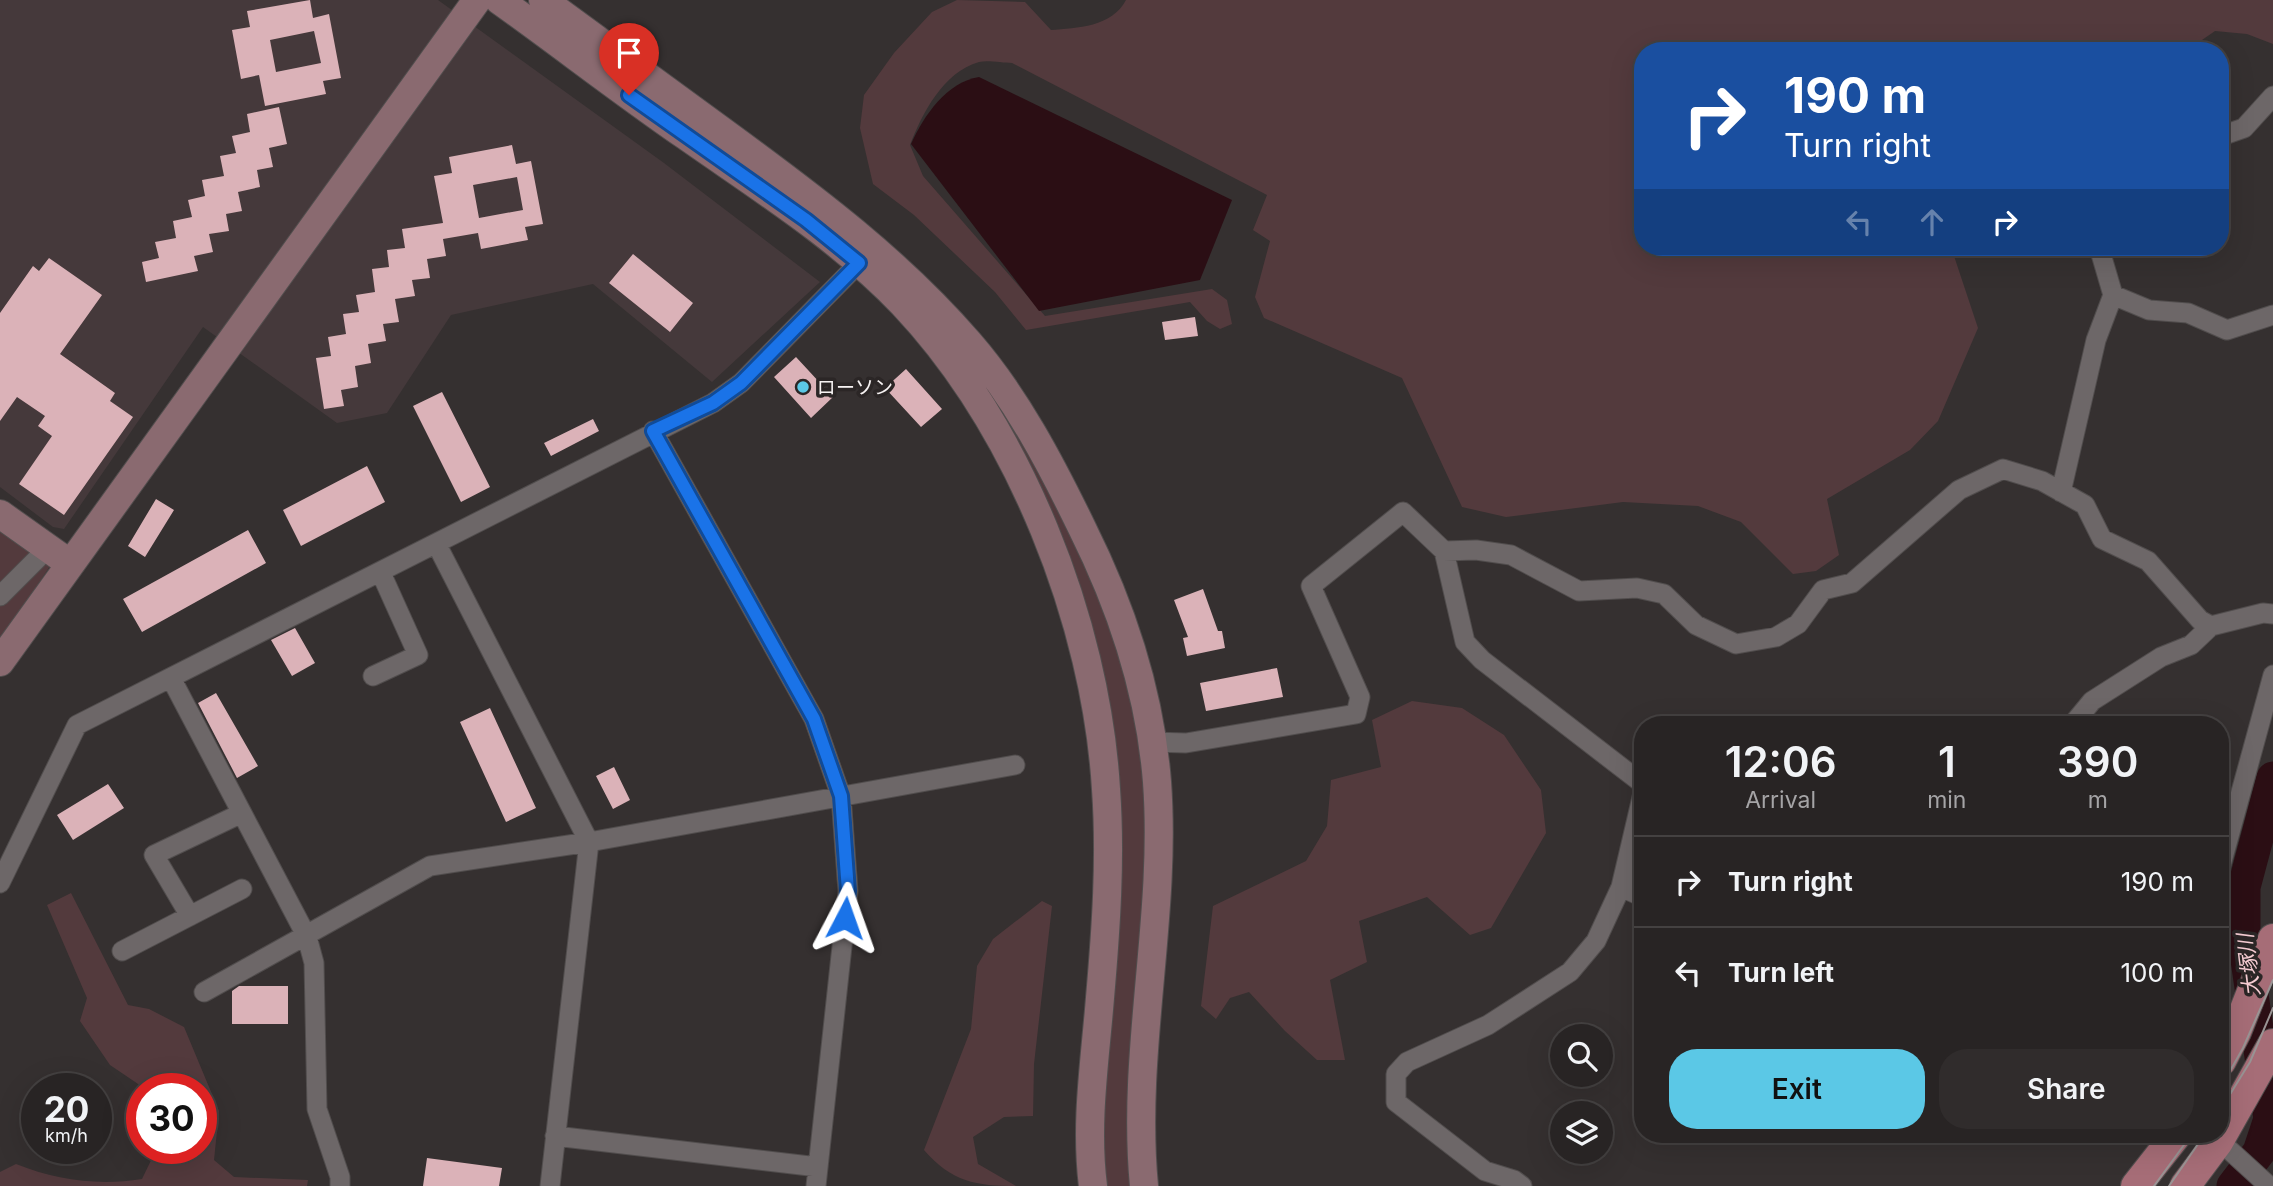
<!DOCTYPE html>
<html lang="en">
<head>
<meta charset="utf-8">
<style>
	body { margin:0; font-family:Inter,"Noto Sans JP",sans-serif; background:#302c2c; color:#f1f3f6; height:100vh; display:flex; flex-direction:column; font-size:26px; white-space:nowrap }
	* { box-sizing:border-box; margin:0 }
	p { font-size:23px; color:#a5a4a6 }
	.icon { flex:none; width:38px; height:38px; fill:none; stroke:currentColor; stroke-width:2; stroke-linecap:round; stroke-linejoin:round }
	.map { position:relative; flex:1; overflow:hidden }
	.drawer { position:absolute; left:1634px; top:716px; width:595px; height:427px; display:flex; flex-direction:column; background:#282424; border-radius:28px; box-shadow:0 7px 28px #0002,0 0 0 2px #444141 }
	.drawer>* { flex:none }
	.top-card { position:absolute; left:1634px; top:42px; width:595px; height:214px; border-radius:28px; box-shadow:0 7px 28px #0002,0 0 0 2px #444141; background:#1a4fa0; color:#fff; overflow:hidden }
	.tools { position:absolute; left:1550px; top:1024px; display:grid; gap:14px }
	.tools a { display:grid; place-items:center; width:63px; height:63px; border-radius:50%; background:#282424; box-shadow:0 7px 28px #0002,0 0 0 2px #444141; font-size:35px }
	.speed { position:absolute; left:21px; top:1073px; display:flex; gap:14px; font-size:35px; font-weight:700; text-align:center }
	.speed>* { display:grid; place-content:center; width:91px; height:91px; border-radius:50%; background:#282424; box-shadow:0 7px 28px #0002,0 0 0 2px #444141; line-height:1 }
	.speed small { font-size:18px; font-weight:400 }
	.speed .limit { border:10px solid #d22; background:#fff; color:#111 }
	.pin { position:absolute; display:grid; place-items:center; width:60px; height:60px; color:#fff; margin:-72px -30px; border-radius:50% 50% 50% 0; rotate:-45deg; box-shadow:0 0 7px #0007 }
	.pin .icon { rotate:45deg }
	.me { position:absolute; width:77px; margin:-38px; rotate:4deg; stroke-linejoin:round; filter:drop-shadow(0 0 5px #0008) }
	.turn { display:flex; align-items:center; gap:24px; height:147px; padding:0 35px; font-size:32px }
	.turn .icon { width:91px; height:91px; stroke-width:2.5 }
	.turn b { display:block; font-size:49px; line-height:60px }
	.lanes { display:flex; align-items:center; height:66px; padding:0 35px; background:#0003; justify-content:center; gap:35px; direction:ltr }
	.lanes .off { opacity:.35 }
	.eta { display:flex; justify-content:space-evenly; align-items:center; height:119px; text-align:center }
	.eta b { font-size:42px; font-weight:600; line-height:49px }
	.primary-button { display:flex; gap:14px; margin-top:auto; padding:14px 35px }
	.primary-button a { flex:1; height:80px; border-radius:28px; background:#5bc8e6; color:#111; font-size:28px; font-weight:600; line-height:80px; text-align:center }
	.primary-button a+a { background:#302c2c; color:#f1f3f6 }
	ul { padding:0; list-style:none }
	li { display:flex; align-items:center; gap:21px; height:91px; padding:0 35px; border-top:2px solid #444141 }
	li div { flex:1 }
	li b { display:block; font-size:26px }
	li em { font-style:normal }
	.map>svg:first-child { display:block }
</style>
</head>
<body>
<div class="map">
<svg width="2273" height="1186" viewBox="0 0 2273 1186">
	<rect width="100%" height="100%" fill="#353030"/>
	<path fill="#45393b" d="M0,0H438L664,163L820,282L712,382L593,284L451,315L387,413L337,423L203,327L64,529L53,527L0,487Z"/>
	<path fill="#533a3d" d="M957,0L1025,2L1051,30C1077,28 1112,27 1126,0H2273V44L2247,34L2215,31L2186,51H1643V247H1951L1978,328L1938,421L1910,450L1827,499L1839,555L1816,571L1793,574L1741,522L1698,506L1623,502L1506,517L1462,507L1402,378L1264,318L1255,297L1270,241L1253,230L1267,195L1012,63C1003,63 988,60 979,62C943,72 922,114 910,145L923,176L1045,316L1212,289L1227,300L1232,324L1220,329L1207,321L1190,302L1026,330L995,292L914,215L873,184L860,128L864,95L894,53L932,12Z
		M983,375L1063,510L1122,648L1152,806L1133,1186H1103L1104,1079L1123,853L1119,778L1110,715L978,379Z
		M0,528L52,563L0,643Z
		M1412,701L1462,708L1504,735L1541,790L1546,833L1491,928L1470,935L1427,897L1359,921L1367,962L1330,980L1345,1060H1317L1285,1031L1249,992L1230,998L1216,1019L1201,1006L1213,906L1306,861L1327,826L1331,780L1381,767L1372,720Z
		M71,893L128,1005L149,1009L184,1027L219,1111L214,1160L234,1177L308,1180L307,1186H0V1172L16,1164C56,1180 98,1186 142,1179L157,1148H201V1088H144L110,1065L80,1021L87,998L47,905Z
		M1042,901L1052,906L1034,1064L1033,1116L1004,1117L973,1137L978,1164L1016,1186C976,1186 952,1182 924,1150L971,1029L977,966L993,939Z"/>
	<path fill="#2b0e14" d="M979,77L1232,200L1200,280L1039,311L911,144C924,115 947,82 979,77Z"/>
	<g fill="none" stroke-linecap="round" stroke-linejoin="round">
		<path stroke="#2b0e14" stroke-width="33" d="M2233,1186L2259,1152L2270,1119L2244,939V887L2273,778"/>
	</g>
	<path fill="#dbb2b8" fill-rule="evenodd" d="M310,0L313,18L329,14L341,78L323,81L326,94L265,106L259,75L241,79L232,30L250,27L247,11ZM314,31L321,63L276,72L270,40Z
		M279,107L287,144L269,148L273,167L257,170L260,187L238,192L242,211L226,214L229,231L209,234L213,252L194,256L198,271L146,282L142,262L159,258L155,242L176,238L173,221L192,217L188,200L205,196L202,180L224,176L220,156L236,153L232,136L250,132L247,114Z
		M512,145L516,164L531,161L543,224L525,227L528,240L481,249L478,233L443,239L446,256L427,259L430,278L412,280L415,296L395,299L399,322L383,324L386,341L368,344L371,363L355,366L358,387L341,390L344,406L324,409L316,358L331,356L328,337L346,334L343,314L359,312L356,295L375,292L372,269L389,267L387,250L405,248L402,229L443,223L434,176L452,173L449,157ZM517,177L523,210L479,218L473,185Z
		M633,254L693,303L670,332L609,283Z
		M49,258L102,295L60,354L115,393L110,401L133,417L64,515L19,484L52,436L38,426L45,416L17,397L0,421V313L33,266L39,271Z
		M1195,317L1198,336L1165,340L1162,322Z
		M796,357L833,397L811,418L774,377Z
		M906,369L942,409L921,427L885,388Z
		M442,392L490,487L461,502L413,406Z
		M593,419L599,431L551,456L544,443Z
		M367,466L385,502L301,546L283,510Z
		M156,499L174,510L145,557L128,546Z
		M248,530L266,563L142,632L123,599Z
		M1203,589L1218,631H1222L1225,648L1187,656L1183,638L1188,637L1174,600Z
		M295,628L315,663L292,676L271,640Z
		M1277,668L1283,697L1206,711L1200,683Z
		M216,693L258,766L237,778L198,703Z
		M490,708L536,808L506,822L460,722Z
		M614,767L630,800L613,809L596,776Z
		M108,784L124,808L73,840L57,815Z
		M239,986H288V1024H232V991Z
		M427,1158L502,1168L499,1186H423Z"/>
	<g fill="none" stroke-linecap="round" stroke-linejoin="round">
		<g stroke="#514d4d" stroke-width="21">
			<path id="street" d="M2221,136L2244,128L2273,96
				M2113,295L2149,310L2188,313L2227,330L2273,315
				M653,431L814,719L841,796L848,891L816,1186
				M2061,492L2096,340L2113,295L2101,254L2102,247
				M437,545L589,842L550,1186
				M1444,551L1465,642L1482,660L1643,784
				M0,596L48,548
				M373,676L418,655L381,573
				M171,678L307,937L314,963L317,1109L340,1177V1186
				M2073,724L2092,701L2161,657L2191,645L2211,626
				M1152,742L1186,743L1356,714L1360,697L1311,586L1403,512L1444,551L1476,550L1511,555L1579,591L1637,588L1664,594L1696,625L1736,644L1776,637L1798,624L1823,590L1852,583L1959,490L2003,469L2042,481L2085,505L2102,539L2148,561L2200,620L2211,626L2263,613L2273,614
				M2221,865L2273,675
				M0,883L77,725L713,403L741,383L859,263
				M1621,887L1643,897
				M190,916L154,855L242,813
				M122,951L242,889
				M204,992L430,866L589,842L1015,765
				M2213,1135L2269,1186
				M555,1136L818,1167
				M1522,1186L1514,1180L1485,1171L1396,1102V1074L1407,1062L1488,1025L1570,972L1596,941L1621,887L1643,793"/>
		</g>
		<g stroke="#514d4d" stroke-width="30">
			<path id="secondary" d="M499,0C562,45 622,92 686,136C760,188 840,238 903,304C1019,427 1096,621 1106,789C1111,858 1106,929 1100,998C1095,1061 1085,1123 1093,1186
				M543,0C605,45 667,91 729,136C815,199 899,262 969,343C1016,397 1051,464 1082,528C1122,608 1150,693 1157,782C1167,917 1131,1052 1144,1186
				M0,514L69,563
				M0,662L477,0"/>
		</g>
		<g stroke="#514d4d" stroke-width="32">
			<path id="primary" d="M2221,1061L2236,1032L2273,939
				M2136,1186L2177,1134
				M2185,1186L2218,1142L2273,1044"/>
		</g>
		<use href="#street" stroke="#6d6768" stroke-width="19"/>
		<use href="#secondary" stroke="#8a6a70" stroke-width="28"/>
		<use href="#primary" stroke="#a66d77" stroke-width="30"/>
		<path stroke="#999494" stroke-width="2" d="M2221,1087L2243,1048L2273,980
			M2221,1109L2250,1062L2273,1008
			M2154,1186L2192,1134
			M2169,1186L2205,1134"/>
	</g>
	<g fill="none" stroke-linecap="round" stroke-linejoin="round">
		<g stroke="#114b97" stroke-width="18">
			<path id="route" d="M629,95L806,220L859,263L741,383L713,403L653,431L814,719L841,796L848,891L845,918"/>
		</g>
		<use href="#route" stroke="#1a73e8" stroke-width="12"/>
	</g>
	<circle fill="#5bc8e6" stroke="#2b2626" stroke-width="2.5" cx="803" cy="387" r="7"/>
	<g text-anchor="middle" stroke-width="7" stroke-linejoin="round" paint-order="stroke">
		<g font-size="19" fill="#f7f3f3" stroke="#2b2626" text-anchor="start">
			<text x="817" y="394">ローソン</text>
		</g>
		<g font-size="21" font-style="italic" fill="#f7ced4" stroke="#2b2626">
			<text transform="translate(2249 965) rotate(-97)" y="7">大塚川</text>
		</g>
	</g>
</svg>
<div class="tools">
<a><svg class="icon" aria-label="search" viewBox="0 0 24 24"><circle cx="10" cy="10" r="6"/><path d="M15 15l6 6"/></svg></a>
<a><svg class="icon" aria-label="layers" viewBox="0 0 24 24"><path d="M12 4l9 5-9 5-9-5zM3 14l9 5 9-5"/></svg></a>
</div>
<div class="speed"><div>20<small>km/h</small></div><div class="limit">30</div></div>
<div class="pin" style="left:629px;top:95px;background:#d93025"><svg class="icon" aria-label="arrive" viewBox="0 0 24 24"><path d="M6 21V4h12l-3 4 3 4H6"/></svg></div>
<svg class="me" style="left:845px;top:918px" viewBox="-20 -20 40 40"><path d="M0-17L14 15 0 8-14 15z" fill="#1a73e8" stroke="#fff" stroke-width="4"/></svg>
<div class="top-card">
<div class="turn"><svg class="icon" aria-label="right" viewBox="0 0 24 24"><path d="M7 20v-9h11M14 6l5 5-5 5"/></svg><div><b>190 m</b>Turn right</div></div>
<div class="lanes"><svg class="icon off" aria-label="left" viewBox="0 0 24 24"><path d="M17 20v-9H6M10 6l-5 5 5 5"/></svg><svg class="icon off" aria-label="ahead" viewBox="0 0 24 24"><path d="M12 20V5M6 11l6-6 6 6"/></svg><svg class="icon" aria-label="right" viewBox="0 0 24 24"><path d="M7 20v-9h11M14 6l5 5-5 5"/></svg></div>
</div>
<section class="drawer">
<div class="eta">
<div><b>12:06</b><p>Arrival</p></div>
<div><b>1</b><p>min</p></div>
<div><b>390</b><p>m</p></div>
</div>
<ul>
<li><svg class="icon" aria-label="right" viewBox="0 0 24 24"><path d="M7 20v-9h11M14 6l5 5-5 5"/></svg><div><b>Turn right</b></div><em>190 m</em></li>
<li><svg class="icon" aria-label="left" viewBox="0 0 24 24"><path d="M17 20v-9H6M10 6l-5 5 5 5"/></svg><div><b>Turn left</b></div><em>100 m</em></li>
</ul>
<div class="primary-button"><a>Exit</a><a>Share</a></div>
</section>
</div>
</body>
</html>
